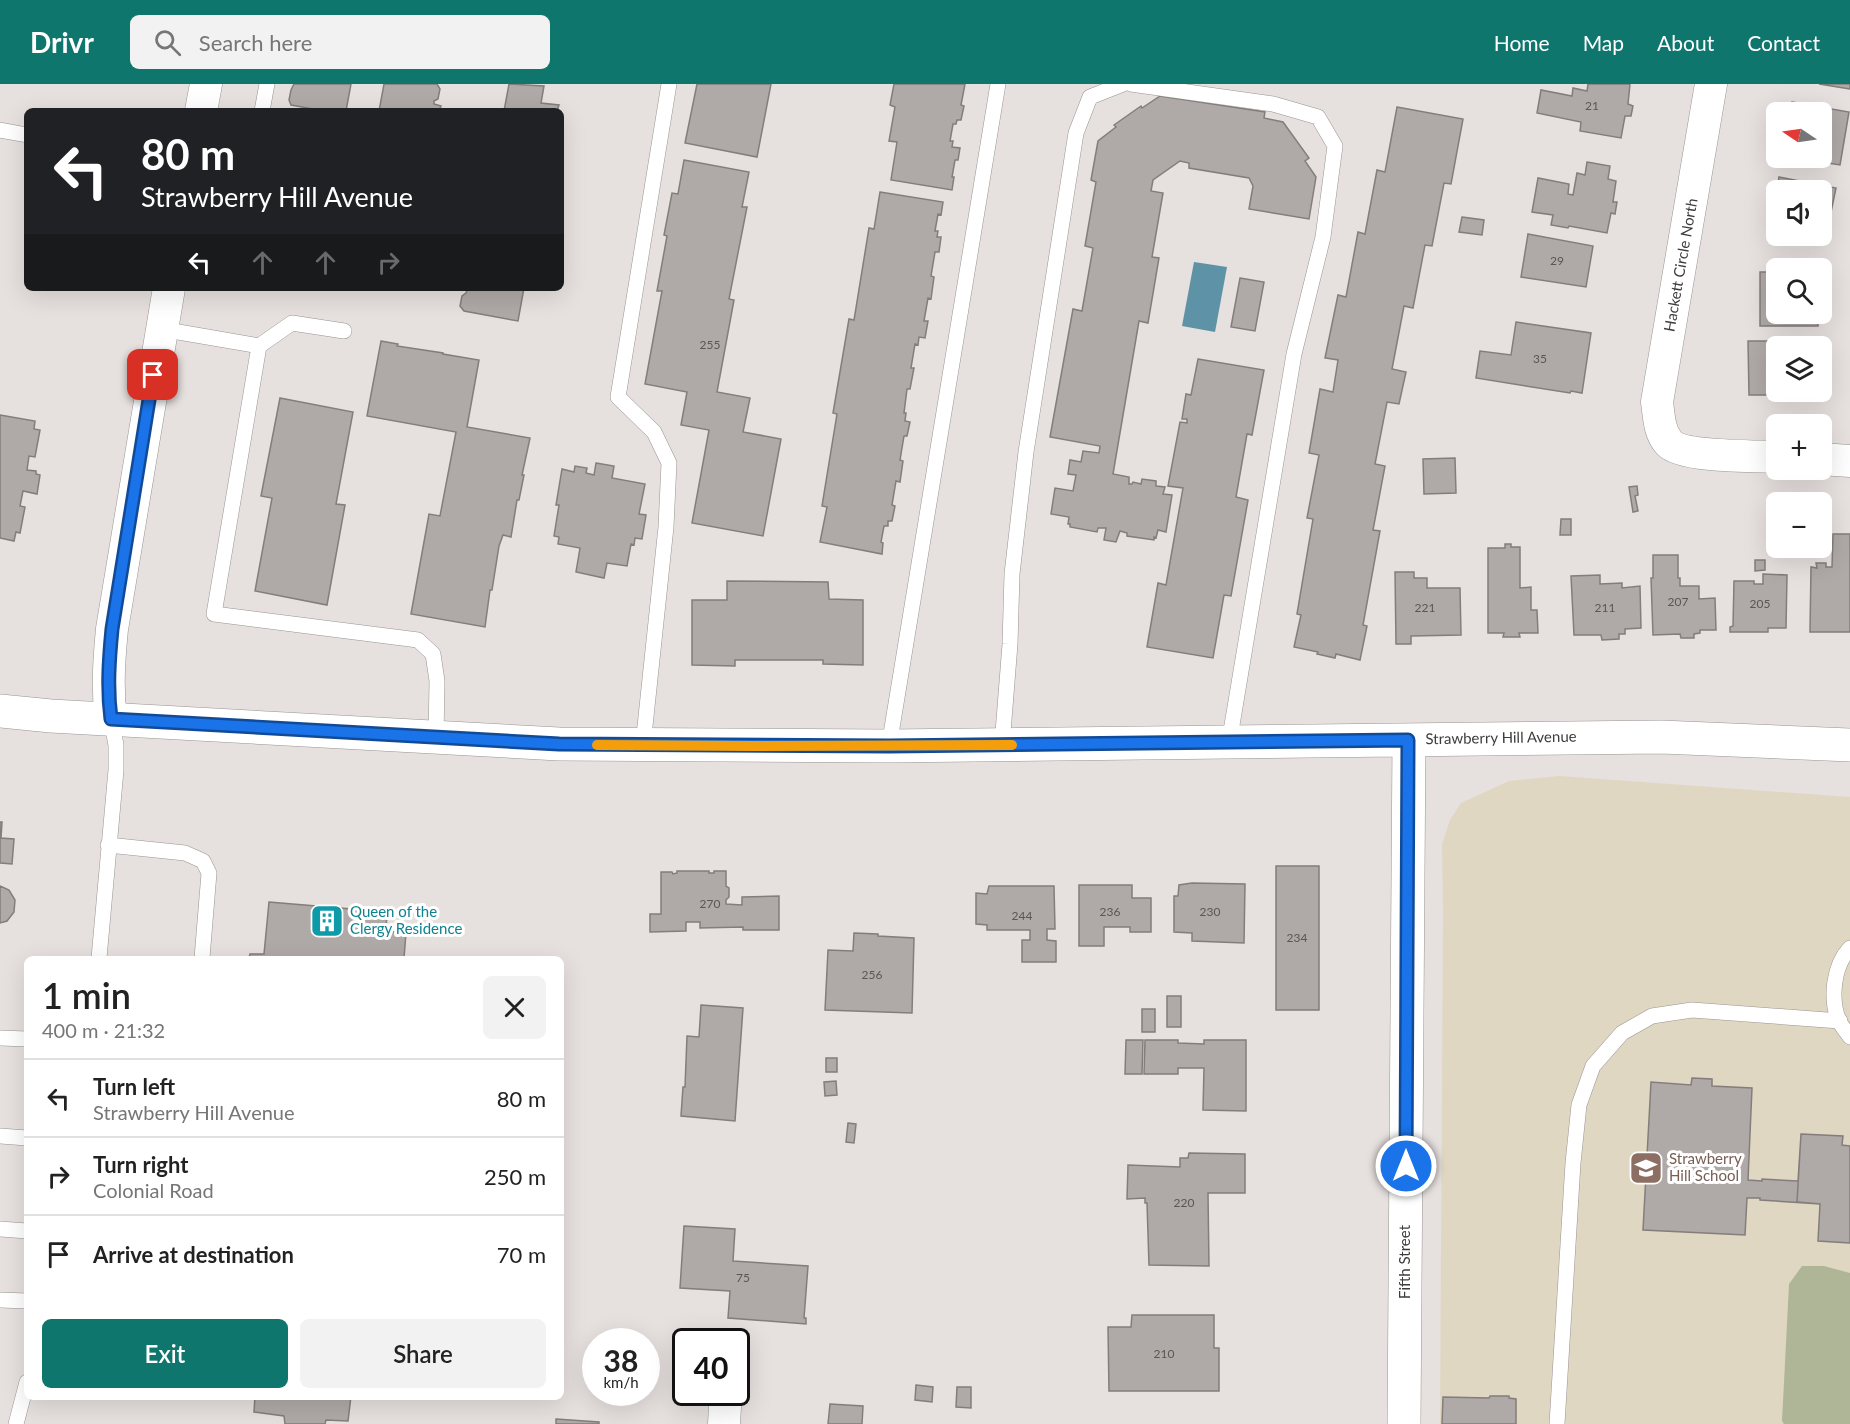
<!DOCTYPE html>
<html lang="en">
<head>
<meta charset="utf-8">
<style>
	body { margin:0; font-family:Lato,sans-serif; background:#f2f2f2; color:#222; height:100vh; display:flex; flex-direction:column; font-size:22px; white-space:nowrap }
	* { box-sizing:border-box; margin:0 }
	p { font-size:20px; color:#767676 }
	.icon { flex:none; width:33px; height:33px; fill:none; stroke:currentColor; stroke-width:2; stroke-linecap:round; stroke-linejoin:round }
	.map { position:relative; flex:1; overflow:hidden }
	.drawer { position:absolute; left:24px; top:872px; width:540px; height:444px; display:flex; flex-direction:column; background:#fff; border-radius:9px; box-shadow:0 6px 24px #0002 }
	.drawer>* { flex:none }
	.hud { position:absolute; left:24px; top:24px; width:540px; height:183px; border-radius:9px; box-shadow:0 6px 24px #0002; background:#202124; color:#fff; overflow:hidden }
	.needle { width:39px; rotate:283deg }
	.controls { position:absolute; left:1766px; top:18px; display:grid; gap:12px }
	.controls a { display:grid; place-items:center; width:66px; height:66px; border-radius:9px; background:#fff; box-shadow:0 6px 24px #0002; font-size:30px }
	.speed { position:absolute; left:582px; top:1244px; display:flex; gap:12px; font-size:30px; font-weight:700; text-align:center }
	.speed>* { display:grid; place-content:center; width:78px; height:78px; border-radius:50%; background:#fff; box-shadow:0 6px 24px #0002; line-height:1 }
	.speed small { font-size:15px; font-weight:400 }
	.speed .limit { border:3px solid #111; border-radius:9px; background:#fff; color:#111 }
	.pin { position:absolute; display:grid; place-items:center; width:51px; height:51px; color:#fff; margin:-26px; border-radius:12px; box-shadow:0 3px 9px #0006 }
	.me { position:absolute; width:66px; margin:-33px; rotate:0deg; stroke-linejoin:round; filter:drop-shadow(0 0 4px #0008) }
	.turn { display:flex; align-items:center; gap:21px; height:126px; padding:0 18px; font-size:27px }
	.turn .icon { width:78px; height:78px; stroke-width:2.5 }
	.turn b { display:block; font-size:42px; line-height:51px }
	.lanes { display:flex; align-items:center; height:57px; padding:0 18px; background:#0003; justify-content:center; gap:30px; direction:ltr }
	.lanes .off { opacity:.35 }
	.round { display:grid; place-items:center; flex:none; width:63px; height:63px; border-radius:9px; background:#f2f2f2 }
	.summary { display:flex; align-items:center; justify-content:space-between; height:102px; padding:0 18px }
	h1 { font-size:36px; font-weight:600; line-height:45px }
	.primary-button { display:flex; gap:12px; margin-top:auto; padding:12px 18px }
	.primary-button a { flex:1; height:69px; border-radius:9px; background:#0f766e; color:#fff; font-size:24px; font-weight:600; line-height:69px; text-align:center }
	.primary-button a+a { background:#f2f2f2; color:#222 }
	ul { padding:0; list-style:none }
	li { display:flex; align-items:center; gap:18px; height:78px; padding:0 18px; border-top:2px solid #e0e0e0 }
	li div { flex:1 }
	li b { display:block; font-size:22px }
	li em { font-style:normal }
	header { display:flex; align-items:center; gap:36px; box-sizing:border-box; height:84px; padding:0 30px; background:#0f766e; color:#fff }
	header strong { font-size:28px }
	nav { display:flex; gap:33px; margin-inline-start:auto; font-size:21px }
	.search { width:420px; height:54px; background:#f2f2f2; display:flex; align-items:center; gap:15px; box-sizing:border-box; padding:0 21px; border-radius:9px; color:#767676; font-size:22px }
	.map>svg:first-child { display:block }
</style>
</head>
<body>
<header>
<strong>Drivr</strong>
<div class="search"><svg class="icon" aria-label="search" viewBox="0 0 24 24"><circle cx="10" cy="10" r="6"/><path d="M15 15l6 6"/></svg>Search here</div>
<nav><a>Home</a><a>Map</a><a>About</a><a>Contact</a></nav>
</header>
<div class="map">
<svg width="1850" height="1340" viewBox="0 0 1850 1340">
	<rect width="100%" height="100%" fill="#e6e0de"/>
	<path fill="#e0d7c2" d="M1559,692L1850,713V1340H1440L1443,828L1442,760L1450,736L1461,719L1509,697Z"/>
	<path fill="#afb697" d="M1802,1182H1824L1850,1189V1340H1784L1782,1337L1789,1200Z"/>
	<path fill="#5e92a6" d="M1194,178L1227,183L1215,248L1182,242Z"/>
	<path fill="#afa9a7" stroke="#837e7b" stroke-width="1.5" d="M294,0H351L346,27H324L291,21L289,16L291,6Z
		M384,0H437L440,5L438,15L434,17V20L441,22L439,27H379Z
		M509,0L544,2L541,19L559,21L557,27H504Z
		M697,0H771L757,73L685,59Z
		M894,0H965L961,21L964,22L961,36H957L956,40H953L950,57H953L952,63L960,64L958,76H955L952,93H954L952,106L891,96L897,58L889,57L895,23L890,21Z
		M1588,0H1630L1628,20L1633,22L1631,32H1625L1621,54L1580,47L1581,38L1537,29L1541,6L1572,12L1573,4L1587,7Z
		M1819,0H1850V5Z
		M1160,12L1265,28L1264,34L1283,38L1309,74L1305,77L1316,93L1309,135L1249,125L1253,102L1249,94L1189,84V79L1180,77L1153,96L1151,107L1163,109L1152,173L1159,174L1148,239L1139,237L1113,390L1129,393V400H1132L1133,398L1141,400L1142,395L1156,397V402L1165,403L1163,410L1172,411L1166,448L1158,446L1156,454L1154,453V456L1127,452V449L1120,447L1116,458L1104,456L1106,444H1098L1097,448L1070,443V440H1068L1069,433L1051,430L1055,404L1073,407L1076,391L1068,390L1070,376L1081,378L1083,367L1099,369L1100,362L1050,353L1073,225L1082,227L1093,164L1085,162L1096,98L1091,96L1098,57L1116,43L1114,41L1141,22L1142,24Z
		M1792,18L1849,28L1840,81L1796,74H1821V28H1790Z
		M1397,23L1463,35L1451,100L1444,99L1432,162L1425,161L1413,224L1404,222L1392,285L1406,288L1399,320L1387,318L1375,380L1385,382L1373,446L1380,447L1363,541L1367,542L1360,576L1336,570L1335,574L1317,570L1318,568L1294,563L1301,531L1297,530L1313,435L1307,434L1319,371L1309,369L1320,305L1333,308L1338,276L1325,274L1338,211L1346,213L1358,148L1365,150L1377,86L1385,88Z
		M684,76L749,88L742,123H747L729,215L734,216L717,308L750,314L743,348L781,355L763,452L692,439L709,346L681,341L687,308L645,300L662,207H657L667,152L664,151L672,109L678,110Z
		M1587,78L1610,82L1608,95L1616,97L1613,118H1617L1615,130L1611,129L1607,149L1569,142L1568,144L1551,141L1553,131L1532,128L1538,94L1569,100L1568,110L1573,111L1577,89L1585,91Z
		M1779,93L1836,104L1825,157L1796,152H1821V106H1777Z
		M880,108L943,118L941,131L938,130L935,147H938L937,153H941L939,168H935L931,192L934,193L931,215L928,214L924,237H928L925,254L919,253L918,261L915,260L911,284H914L910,305H907L904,329H906L905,337L910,338L907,352H904L900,376L903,377L900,398L896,397L892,421L895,422L892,437H888V442H884L881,458L883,459L882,470L820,458L827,423L822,422L837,330L833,329L849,235L854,236L869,144L874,145Z
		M1776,109V148L1769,146Z
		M1462,133L1484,136L1482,151L1459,148Z
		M1528,150L1593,162L1586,203L1521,193Z
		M1760,188H1776V230H1818V242H1760Z
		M1240,194L1264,198L1255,247L1231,243Z
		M461,204H524L518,237L464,227L460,222L462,212L466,209L467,206Z
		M1516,238L1591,249L1582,309L1571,307L1570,309L1476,294L1480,267L1511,271Z
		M381,257L398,260L397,262L443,269V270L479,276L467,343L530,354L522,391H524L519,416H517L511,453L503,451L499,462L492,506H490L485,543L411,530L429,430L440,432L456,348L367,332Z
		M1748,257H1806V262H1776V308H1806V311H1749Z
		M1198,275L1264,286L1252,351L1247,350L1236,413L1248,416L1231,512L1224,511L1213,574L1147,563L1158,499L1166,501L1183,404L1168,402L1180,338L1187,339V335H1182L1186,310L1191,311Z
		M280,314L353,328L336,420L345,421L327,521L255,507L272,414L261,412Z
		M0,331L35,337L34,345L40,346L35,373L29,372L27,386L36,387V390L40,391L37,410L23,407L20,422L25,423L20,449L16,448L14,457L0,454Z
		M1455,374L1456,409L1424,410L1423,375Z
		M596,379L614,382L612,394L645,400L639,430L646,431L642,455L635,454L634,461L631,460L627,482L607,479L604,494L576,488L580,464L558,460L559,453L554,452L559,421H556L562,385L574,388L575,382L587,384L586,389L594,391Z
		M1637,402L1638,411L1635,412L1638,427L1633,428L1629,403Z
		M1561,435H1571V451H1560Z
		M1833,450H1850V548H1810L1811,483L1817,484L1816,479H1826V483H1832Z
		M1505,460H1511V463H1520V504L1531,503V526H1537L1538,549H1519L1520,553H1503L1504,549H1488V464H1505Z
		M1653,471H1678V494H1680V502H1699V515L1715,514L1716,546H1700V549L1694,550V554H1681L1680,550L1653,551L1651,494H1653Z
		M1755,476H1765V486L1755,487Z
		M1395,488H1414V494H1427V504H1460L1461,551L1411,552V560H1396Z
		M1763,490L1787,491L1786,544H1768V548H1730V543L1733,542L1734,497H1754V500H1763Z
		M1600,491V500L1622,499V504L1640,502L1641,544L1625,545V550H1619V555L1602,556L1601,551H1574L1571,492Z
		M727,497L828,498L829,515L863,516V581L823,580V576H735V582L692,581V516H727Z
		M0,738H2L1,754L14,755L12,780L0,779Z
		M1276,782H1319V926H1276Z
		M677,787H709V789H714V787H726V802L729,804V813L726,816V820L742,821V813L779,812V846H743V843L700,844V838H686V847L650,848V830H661V788H672L673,790L677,789Z
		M1192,799L1245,800L1244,859L1192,857V849L1174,848V812H1178L1179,801Z
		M1079,801H1132V814H1151V848H1130V843H1104V862H1079Z
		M0,802L9,806L15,816L14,828L7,837L0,839Z
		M989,802H1054L1055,845H1047V856L1056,857V878H1022V856H1030V846H987V841L976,840V809L987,810Z
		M269,818L387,828L386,847L406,849L404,874H249L250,870H264Z
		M854,849L878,850V852L914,854L912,929L825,926L828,866L853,867Z
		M1167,912H1181V943H1167Z
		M701,921L743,924L735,1037L681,1032L683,1003H685L687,952L699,953Z
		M1142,925H1155V948H1142Z
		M1126,956H1143L1142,990H1125Z
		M1145,956H1178V959L1204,960V956H1246V1027L1203,1026L1204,984H1178V990H1144Z
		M826,974H837V988H826Z
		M1692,994L1712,995V1002L1752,1004L1748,1096L1762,1097V1095L1798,1097L1801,1050L1843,1052L1842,1061L1850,1062V1159L1818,1157L1820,1120L1760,1116V1114H1747L1745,1151L1643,1146L1651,998L1691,1001Z
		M836,997L837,1011L825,1012L824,998Z
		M848,1039L856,1040L854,1059L846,1058Z
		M1801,1050L1843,1052L1842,1061L1850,1062V1159L1818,1157L1820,1120L1797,1118Z
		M1189,1069L1245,1070V1109H1208L1209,1182L1149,1181L1147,1119H1145V1114L1127,1115L1128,1081L1180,1083V1074H1188Z
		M684,1142L735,1145L733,1177L808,1182L804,1234H806V1240L728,1234L730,1207L680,1204Z
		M1132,1231H1214V1264H1219V1307H1109L1108,1243H1131Z
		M916,1301L933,1303L932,1318L915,1316Z
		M957,1303H971V1324L956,1323Z
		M255,1312H351L348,1337L326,1336L325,1340H285L284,1332L254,1328Z
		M1490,1312H1509V1314L1516,1315V1340H1442L1443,1313L1489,1314Z
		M830,1320L863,1322L862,1340H828Z
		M556,1335L599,1338V1340H556Z"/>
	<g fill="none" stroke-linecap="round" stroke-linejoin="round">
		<g stroke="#999491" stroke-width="16">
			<path id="lane" d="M1131,0L1273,20L1318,33L1335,62L1323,153L1294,270L1229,659
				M262,27L267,0
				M0,46L27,51
				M161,245L259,262L292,239L344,247
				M259,262L214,530L418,556L433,570L437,597L436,654
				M643,661L666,443L669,379L654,348L618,313L669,0
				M1002,661L1010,560L1012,490L1026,368L1076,49L1090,13L1123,0
				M889,662L998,0
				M108,761L185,769L203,777L209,789L202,874
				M1850,864C1833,882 1830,915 1839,937C1842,943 1847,948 1850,953
				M99,874L116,686V661L111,635
				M0,954L27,955
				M0,1052L27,1054
				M0,1145L27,1147
				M0,1216L27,1217
				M16,1340L27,1298
				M1557,1340L1573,1079L1579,1021L1593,982L1622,949L1652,932L1692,926L1840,937"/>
		</g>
		<g stroke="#999491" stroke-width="33">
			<path id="street" d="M1711,0L1657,318C1659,332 1659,348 1669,359C1682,373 1754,372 1776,373
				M201,27L206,0
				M1821,375L1850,377
				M111,635C107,605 109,576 112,545L169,204
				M724,1340L725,1323"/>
		</g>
		<g stroke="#999491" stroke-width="34">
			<path id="secondary" d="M0,627L51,632L559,660L889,662L1661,653L1850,661
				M1404,1340L1409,656"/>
		</g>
		<use href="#lane" stroke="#fff" stroke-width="15"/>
		<use href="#street" stroke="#fff" stroke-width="32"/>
		<use href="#secondary" stroke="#fff" stroke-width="33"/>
	</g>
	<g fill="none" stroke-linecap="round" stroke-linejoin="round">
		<g stroke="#114b97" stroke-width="15">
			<path id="route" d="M153,291L112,545C109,576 107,605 111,635L559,660L889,662L1408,656L1406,1082"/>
		</g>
		<use href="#route" stroke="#1a73e8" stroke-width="10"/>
		<path stroke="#f59e0b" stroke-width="10" d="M597,661L752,662L1012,661"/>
	</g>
	<defs>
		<g id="building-square" transform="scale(1.725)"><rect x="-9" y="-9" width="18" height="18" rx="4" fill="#0f9aa8" stroke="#fff"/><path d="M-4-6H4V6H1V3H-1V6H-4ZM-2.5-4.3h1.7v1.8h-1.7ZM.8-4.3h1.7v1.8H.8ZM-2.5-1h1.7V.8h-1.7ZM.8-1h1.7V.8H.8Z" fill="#fff"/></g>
		<g id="school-square" transform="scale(1.725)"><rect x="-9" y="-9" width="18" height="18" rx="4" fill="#8d6e63" stroke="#fff"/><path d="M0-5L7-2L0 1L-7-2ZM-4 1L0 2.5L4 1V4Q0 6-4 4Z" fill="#fff"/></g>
	</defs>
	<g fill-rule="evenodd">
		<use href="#building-square" x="327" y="837"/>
		<use href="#school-square" x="1646" y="1084"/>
	</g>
	<g text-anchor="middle" stroke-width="6" stroke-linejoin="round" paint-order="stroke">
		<g font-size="12" fill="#5a5756">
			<text x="1592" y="26">21</text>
			<text x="1557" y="181">29</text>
			<text x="710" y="265">255</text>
			<text x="1540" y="279">35</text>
			<text x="1678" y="522">207</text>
			<text x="1760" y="524">205</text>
			<text x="1425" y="528">221</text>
			<text x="1605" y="528">211</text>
			<text x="710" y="824">270</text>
			<text x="1110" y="832">236</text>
			<text x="1210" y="832">230</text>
			<text x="1022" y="836">244</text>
			<text x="1297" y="858">234</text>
			<text x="872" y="895">256</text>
			<text x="1184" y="1123">220</text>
			<text x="743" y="1198">75</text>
			<text x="1164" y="1274">210</text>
		</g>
		<g font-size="15" fill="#3e3c3b" stroke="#fff">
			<text transform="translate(1681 181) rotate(-80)" y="5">Hackett Circle North</text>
			<text transform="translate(1501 654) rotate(-1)" y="5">Strawberry Hill Avenue</text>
			<text transform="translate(1405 1178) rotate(-90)" y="5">Fifth Street</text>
		</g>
		<g font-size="15" fill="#0d838f" stroke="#fff" text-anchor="start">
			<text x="350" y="833">Queen of the<tspan x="350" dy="17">Clergy Residence</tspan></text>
		</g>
		<g font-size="15" fill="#785e54" stroke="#fff" text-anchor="start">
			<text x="1669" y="1080">Strawberry<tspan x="1669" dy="17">Hill School</tspan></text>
		</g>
	</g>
</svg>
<div class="controls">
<a><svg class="needle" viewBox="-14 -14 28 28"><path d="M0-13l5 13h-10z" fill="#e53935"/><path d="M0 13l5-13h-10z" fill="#767676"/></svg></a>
<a><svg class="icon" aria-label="sound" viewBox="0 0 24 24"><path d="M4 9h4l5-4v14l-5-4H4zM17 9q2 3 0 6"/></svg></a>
<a><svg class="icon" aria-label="search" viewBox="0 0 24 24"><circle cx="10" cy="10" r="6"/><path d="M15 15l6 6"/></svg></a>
<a><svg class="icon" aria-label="layers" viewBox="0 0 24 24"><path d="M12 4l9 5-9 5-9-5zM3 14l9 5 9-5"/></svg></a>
<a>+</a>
<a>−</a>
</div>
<div class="speed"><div>38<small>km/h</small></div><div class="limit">40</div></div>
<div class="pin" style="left:153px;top:291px;background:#d93025"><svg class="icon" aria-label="arrive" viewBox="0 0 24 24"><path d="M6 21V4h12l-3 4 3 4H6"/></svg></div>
<svg class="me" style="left:1406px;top:1082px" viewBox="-20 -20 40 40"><circle r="17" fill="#1a73e8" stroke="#fff" stroke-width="3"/><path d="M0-11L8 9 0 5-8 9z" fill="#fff"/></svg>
<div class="hud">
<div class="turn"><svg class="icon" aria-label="left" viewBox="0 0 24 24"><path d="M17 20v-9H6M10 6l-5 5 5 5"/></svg><div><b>80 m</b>Strawberry Hill Avenue</div></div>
<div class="lanes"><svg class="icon" aria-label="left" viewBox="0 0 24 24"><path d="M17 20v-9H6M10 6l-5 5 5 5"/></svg><svg class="icon off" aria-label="ahead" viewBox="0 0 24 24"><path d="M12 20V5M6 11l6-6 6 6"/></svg><svg class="icon off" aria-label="ahead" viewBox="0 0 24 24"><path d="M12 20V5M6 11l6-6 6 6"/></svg><svg class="icon off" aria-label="right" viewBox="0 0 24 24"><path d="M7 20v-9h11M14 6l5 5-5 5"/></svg></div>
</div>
<section class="drawer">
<div class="summary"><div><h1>1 min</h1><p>400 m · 21:32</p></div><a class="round"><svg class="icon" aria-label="close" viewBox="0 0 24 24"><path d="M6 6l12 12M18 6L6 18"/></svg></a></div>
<ul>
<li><svg class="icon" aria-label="left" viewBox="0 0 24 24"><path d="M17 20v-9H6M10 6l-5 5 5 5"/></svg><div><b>Turn left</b><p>Strawberry Hill Avenue</p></div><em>80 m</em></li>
<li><svg class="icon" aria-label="right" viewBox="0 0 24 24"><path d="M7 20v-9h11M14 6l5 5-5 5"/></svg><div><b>Turn right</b><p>Colonial Road</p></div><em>250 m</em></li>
<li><svg class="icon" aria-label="arrive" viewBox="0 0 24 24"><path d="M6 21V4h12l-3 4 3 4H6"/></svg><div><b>Arrive at destination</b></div><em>70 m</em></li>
</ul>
<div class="primary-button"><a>Exit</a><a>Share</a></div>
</section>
</div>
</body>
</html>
